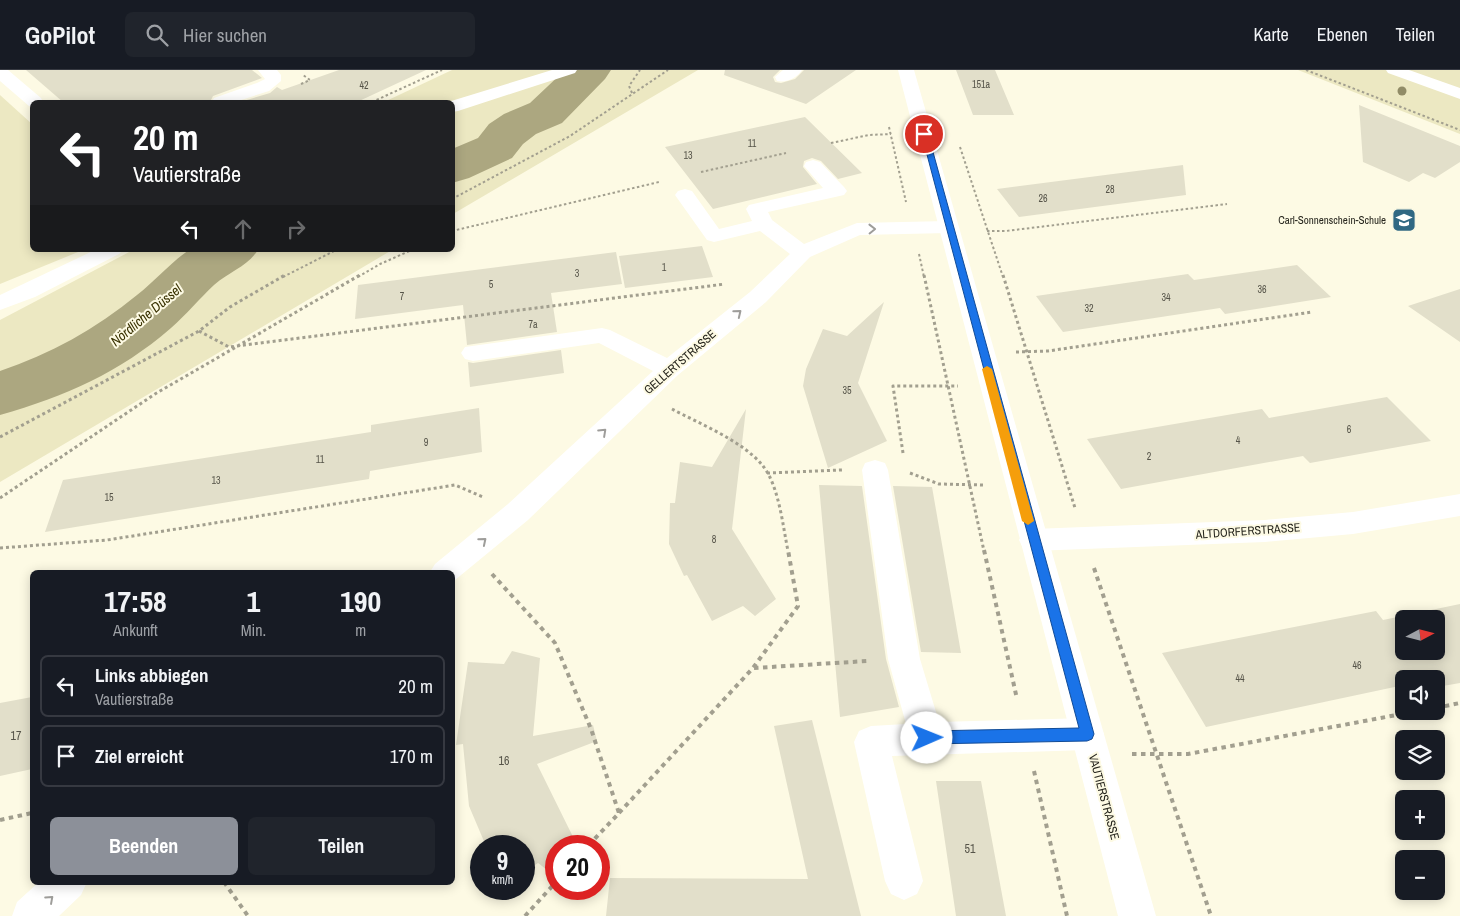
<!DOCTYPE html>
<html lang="de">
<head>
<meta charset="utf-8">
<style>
	body { margin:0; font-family:"Archivo Narrow",sans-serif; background:#20242c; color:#f1f3f6; height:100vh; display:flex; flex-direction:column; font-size:19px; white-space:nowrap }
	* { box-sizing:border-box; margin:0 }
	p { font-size:16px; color:#9ea1a6 }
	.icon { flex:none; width:28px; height:28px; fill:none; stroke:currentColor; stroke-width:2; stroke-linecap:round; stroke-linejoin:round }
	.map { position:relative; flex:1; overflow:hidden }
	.panel { position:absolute; left:30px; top:500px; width:425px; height:315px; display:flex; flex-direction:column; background:#171b24; border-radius:8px; box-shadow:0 2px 12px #0003 }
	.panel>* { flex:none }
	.hud { position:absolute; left:30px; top:30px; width:425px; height:152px; border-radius:8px; box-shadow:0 2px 12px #0003; background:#202124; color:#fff; overflow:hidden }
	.needle { width:32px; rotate:83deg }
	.tools { position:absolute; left:1395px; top:540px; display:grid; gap:10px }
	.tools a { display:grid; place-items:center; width:50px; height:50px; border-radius:8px; background:#171b24; box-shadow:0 2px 12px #0003; font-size:25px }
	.speed { position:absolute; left:470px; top:765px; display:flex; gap:10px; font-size:25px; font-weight:700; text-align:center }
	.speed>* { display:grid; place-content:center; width:65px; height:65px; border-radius:50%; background:#171b24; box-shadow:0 2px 12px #0003; line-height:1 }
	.speed small { font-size:12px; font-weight:400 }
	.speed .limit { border:8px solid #d22; background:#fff; color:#111 }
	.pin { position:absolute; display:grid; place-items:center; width:42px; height:42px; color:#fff; margin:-21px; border:2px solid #fff; border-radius:50%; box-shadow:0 1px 5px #0007 }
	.me { position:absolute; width:55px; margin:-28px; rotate:89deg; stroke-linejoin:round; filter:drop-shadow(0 0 4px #0008) }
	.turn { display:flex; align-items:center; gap:18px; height:105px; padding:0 20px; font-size:22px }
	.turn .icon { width:65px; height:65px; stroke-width:2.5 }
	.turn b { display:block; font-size:35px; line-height:42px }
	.lanes { display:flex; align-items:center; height:48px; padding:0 20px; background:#0003; justify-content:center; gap:25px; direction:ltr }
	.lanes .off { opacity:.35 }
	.eta { display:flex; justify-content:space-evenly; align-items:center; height:85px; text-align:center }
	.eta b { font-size:30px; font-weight:700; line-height:35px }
	.cta { display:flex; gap:10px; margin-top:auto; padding:10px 20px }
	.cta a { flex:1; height:58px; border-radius:8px; background:#8c9099; color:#fff; font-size:20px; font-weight:700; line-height:58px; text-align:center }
	.cta a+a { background:#20242c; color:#f1f3f6 }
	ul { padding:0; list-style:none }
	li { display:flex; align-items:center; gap:15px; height:62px; margin:0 10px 8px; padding:0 10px; border:2px solid #363941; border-radius:8px }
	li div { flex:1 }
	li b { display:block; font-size:19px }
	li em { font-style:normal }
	header { display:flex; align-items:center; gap:30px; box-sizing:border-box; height:70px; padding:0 25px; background:#171b24; border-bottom:1px solid #363941 }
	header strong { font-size:24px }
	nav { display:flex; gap:28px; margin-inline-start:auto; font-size:18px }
	.search { width:350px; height:45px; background:#20242c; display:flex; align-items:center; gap:12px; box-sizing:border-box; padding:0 18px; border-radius:8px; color:#9ea1a6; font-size:19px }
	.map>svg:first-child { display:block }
</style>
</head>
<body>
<header>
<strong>GoPilot</strong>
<div class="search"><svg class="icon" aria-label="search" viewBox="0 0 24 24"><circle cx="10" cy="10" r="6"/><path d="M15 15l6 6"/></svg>Hier suchen</div>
<nav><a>Karte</a><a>Ebenen</a><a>Teilen</a></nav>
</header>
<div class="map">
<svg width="1460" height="846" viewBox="0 0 1460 846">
	<rect width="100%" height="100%" fill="#fdfae4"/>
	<path fill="#ece8c2" d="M452,0H698L453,144L452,32H384Z
		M1298,0H1460V64Z
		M0,25L32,54V180H83L0,214Z
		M133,180H392L0,412V250Z"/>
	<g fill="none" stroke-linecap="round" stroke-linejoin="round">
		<path fill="#aca780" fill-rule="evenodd" d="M565,0H611L605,9L562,53L536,64L523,74L512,88L469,108L452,113V79L478,68L489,54L504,44L530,33Z
			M189,180H258C247,197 230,201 214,215C199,229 187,244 171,258C119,303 66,326 0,345V301C50,284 96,259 137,225C155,211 170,193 189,180Z"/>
	</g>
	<path fill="#e2dfca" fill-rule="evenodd" d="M26,0H252L262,8L213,26L210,32H63Z
		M339,0H426L357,32H240L270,23L277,17L282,20Z
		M725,0H780L773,7L775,12L781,13L795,9L804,0H856L806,34L724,5Z
		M956,0H995L1014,45H973Z
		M1359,35L1460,76V92L1435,108L1423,103L1409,112L1363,92Z
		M805,47L862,103L838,109L821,91L812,88L804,91L803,97L817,114L713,139L665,77Z
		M1183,95L1186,125L1019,147L997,119Z
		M702,176L713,207L625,218L619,186Z
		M616,182L622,214L551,223L557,262L467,275L463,235L355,249L358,215Z
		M1297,195L1331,227L1225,244L1220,238L1063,262L1036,226L1188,204L1194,210Z
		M1460,219V272L1408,236Z
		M884,232L858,313L887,371L828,398L803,316L806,299L823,259L847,266Z
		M561,280L564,303L470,317L468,292L473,293Z
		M1387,327L1431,371L1310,393L1303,386L1121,419L1087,369L1262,339L1269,348Z
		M479,338L482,382L370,401L369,409L45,462L63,410L371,362V355Z
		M746,339L732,459L776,529L755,546L743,536L712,551L687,505L684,506L669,474L670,433H675L680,392L712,397Z
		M819,415L862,416L886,589L899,637L840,647Z
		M893,416L932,417L961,583L921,582Z
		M1460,534V613L1437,617L1436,609H1404V615L1206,657L1162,583L1376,541L1383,550ZM1404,549H1436V581H1404Z
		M512,581L540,588L533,666L593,655L597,671L537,694L577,775L556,776V798L551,803L538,793L524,802V776H486L469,736L463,674L456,675L468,592L504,594Z
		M32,627V699L0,706V633Z
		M812,650L861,846H606L610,808L808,809L774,656Z
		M936,711H981L1006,846H956Z"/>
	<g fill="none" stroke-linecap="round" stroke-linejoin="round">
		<path stroke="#a29f8f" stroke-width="2" stroke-dasharray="2.5 2.5" stroke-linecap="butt" d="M1306,0L1460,60
			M301,14L310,10L303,5
			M632,23L629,16L640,0
			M372,32L442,0
			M889,57L906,132
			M831,73L869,65L891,64
			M960,77L1003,207
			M701,102L786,83
			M452,129L570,66L668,0
			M452,161L659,112
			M987,161H1006L1227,134
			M919,184L924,207
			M283,207L336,180
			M358,207L380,194L412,180"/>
		<path stroke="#a29f8f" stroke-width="3" stroke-dasharray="3 3" stroke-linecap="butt" d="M924,205L984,481
			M1003,205L1075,438
			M199,261L229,277L725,214
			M1016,282L1048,281L1312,242
			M672,339C700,354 743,371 763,396C779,416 783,457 788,481
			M0,367L199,261L230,237L285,205
			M903,383L893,316H958
			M767,403L842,400
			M910,403L939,414L984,415
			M0,428L155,324L360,205
			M0,478L107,470L455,415L483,427"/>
		<path stroke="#a29f8f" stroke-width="4" stroke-dasharray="4.5 4.5" stroke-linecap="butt" d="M984,480L1017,629
			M1094,498L1211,846
			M492,504L555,573L591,659L619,743L588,776
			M754,598L867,591
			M1436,638L1460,633
			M1132,684H1188L1418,641
			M1034,701L1067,846
			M619,743L753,598L798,536L788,480
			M0,750L32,743
			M224,812L248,846
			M525,846L556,812"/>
		<path fill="#fff" fill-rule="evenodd" d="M0,0H8L41,28L43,32H32V37L29,36L0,11Z
			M258,0H277L281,5V11L269,21L235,32H212L214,28L257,13L265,9Z
			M552,0H577L575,3L458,41L452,42V32H448Z
			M783,0H802C797,8 787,13 777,11L775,7Z
			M1386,0H1409L1460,18V29L1388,3Z
			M813,90L820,92L844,117L847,121L844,125L768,142L772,150L804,174L857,153L948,151L955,153L958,157L955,161L948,163L860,165L810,187L766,232L678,305L528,450L455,510L452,511V502H430L435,494L508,434L653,301L599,273L473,291L465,289L461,283L465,277L602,258L610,260L667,288L750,222L790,184L760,161L714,172L707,170L675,125L678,121L685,119L692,121L719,159L752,151L746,139L749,135L823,118L804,96L806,92Z
			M95,180H123L119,184L35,227L0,240V225Z
			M875,390L885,393L888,400L920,589L939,652L1087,648L1099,653L1104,664L1099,675L1087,680L892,686L923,811L917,824L904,830L891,824L885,811L854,672L859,661L871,656L906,654L888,589L862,400L865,393Z
			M1460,424V446L1353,464L1265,472L1033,481L1023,478L1019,470L1023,462L1033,459L1265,450L1353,442Z
			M39,812H87L81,825L59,846H12L17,832Z"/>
		<path fill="#fff" fill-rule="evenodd" d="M898,0H914L1156,846H1118Z"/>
	</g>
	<circle fill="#918c67" cx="1402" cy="21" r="4.5"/>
	<defs><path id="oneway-chevron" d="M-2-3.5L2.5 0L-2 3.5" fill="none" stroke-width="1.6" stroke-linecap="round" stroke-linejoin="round" transform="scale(1.25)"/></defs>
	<g stroke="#9e9d9a">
		<use href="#oneway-chevron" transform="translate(872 159) rotate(-1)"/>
		<use href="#oneway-chevron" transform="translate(738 243) rotate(-39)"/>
		<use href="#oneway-chevron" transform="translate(603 362) rotate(-43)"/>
		<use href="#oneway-chevron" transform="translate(483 471) rotate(-40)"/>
		<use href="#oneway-chevron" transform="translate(50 829) rotate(-42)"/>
	</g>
	<path fill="#1a73e8" stroke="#114b97" d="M921,62L928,64L1094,664L1092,669L1087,671L927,674L922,672L920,668L922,663L927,661L1079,658Z"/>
	<path fill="#f59e0b" d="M987,296L992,299L1034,451L1028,455L1022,451L982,299Z"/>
	<defs>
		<g id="school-square" transform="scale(1.25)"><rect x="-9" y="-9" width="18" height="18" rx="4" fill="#306883" stroke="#fdfae4"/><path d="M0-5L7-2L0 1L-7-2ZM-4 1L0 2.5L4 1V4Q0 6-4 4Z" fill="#fff"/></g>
	</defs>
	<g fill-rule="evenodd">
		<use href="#school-square" x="1404" y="150"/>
	</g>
	<g text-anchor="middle" stroke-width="4" stroke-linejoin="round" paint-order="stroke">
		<g font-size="10" fill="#565449">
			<text x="981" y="18">151a</text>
			<text x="364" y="19">42</text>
			<text x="752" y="77">11</text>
			<text x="688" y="89">13</text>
			<text x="1110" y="123">28</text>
			<text x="1043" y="132">26</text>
			<text x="664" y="201">1</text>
			<text x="577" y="207">3</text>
			<text x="491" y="218">5</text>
			<text x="1262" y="223">36</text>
			<text x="402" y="230">7</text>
			<text x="1166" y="231">34</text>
			<text x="1089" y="242">32</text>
			<text x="533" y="258">7a</text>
			<text x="847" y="324">35</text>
			<text x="1349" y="363">6</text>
			<text x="1238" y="374">4</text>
			<text x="426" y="376">9</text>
			<text x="1149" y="390">2</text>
			<text x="320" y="393">11</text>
			<text x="216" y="414">13</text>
			<text x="109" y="431">15</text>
			<text x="714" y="473">8</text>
			<text x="1357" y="599">46</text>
			<text x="1240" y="612">44</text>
		</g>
		<g font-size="11" fill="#27261e" stroke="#fdfae4" text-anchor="end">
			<text x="1386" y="154">Carl-Sonnenschein-Schule</text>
		</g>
		<g font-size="12" fill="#27261e" stroke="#fdfae4">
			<text transform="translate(680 292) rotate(-41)" y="4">GELLERTSTRASSE</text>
			<text transform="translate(1248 461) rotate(-4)" y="4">ALTDORFERSTRASSE</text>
			<text transform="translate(1104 727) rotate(75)" y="4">VAUTIERSTRASSE</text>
		</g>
		<g font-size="12" fill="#565449">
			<text x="16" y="670">17</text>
			<text x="504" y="695">16</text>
			<text x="970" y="783">51</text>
		</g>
		<g font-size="14" font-style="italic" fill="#383100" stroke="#fdfae4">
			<text transform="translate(146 245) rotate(-40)" y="5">Nördliche Düssel</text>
		</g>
	</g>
</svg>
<div class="tools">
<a><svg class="needle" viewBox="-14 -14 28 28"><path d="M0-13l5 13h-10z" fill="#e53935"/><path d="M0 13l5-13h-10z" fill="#9ea1a6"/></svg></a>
<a><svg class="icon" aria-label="sound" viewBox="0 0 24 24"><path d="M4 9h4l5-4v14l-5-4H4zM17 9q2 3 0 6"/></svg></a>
<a><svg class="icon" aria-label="layers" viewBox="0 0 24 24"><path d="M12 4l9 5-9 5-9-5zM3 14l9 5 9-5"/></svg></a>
<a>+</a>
<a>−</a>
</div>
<div class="speed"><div>9<small>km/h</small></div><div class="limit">20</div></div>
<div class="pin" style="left:924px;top:64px;background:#d93025"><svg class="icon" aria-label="arrive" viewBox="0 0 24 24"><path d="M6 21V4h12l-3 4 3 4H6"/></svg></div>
<svg class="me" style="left:927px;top:668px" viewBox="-20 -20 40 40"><circle r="19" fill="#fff"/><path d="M0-13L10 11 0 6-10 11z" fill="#1a73e8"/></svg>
<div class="hud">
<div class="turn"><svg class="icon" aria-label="left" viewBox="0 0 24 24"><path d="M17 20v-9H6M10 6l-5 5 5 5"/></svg><div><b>20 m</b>Vautierstraße</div></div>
<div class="lanes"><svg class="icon" aria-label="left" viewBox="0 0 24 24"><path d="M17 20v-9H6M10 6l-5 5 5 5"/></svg><svg class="icon off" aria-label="ahead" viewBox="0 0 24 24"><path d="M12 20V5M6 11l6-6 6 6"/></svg><svg class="icon off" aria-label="right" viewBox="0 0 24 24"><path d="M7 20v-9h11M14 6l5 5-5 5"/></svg></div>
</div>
<section class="panel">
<div class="eta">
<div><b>17:58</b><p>Ankunft</p></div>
<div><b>1</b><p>Min.</p></div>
<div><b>190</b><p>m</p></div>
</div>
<ul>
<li><svg class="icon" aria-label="left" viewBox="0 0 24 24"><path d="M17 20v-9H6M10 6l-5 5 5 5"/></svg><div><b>Links abbiegen</b><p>Vautierstraße</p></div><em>20 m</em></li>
<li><svg class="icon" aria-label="arrive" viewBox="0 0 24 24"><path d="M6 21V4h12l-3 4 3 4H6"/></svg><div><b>Ziel erreicht</b></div><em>170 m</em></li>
</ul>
<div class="cta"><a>Beenden</a><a>Teilen</a></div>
</section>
</div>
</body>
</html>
